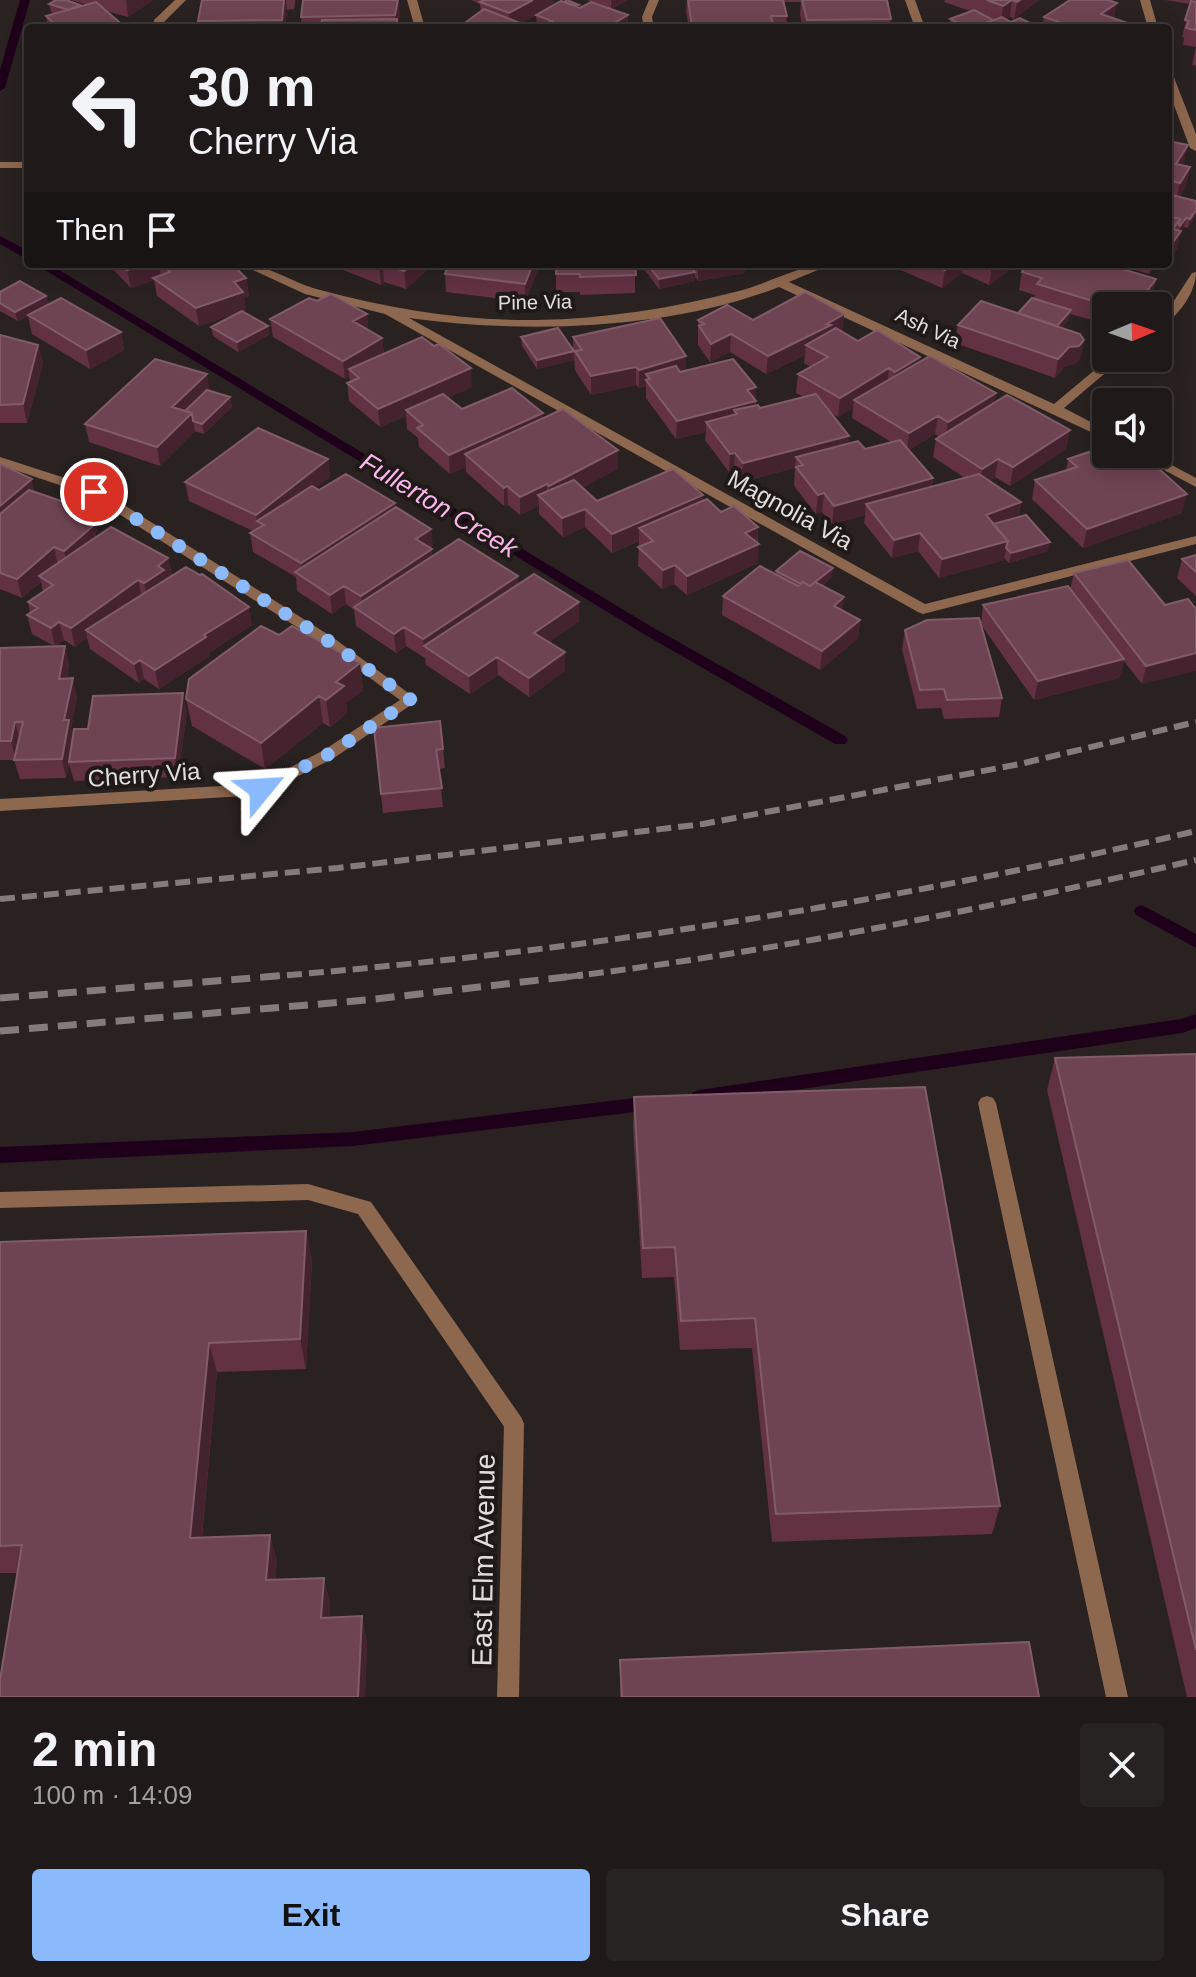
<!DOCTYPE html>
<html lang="en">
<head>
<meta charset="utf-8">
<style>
	body { margin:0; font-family:Arial,sans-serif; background:#272322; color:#f1f3f6; height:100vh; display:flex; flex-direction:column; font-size:30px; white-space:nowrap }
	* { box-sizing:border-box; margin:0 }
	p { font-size:26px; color:#a1a1a2 }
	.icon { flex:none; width:44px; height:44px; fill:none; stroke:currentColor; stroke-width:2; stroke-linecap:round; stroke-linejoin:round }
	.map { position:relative; height:1697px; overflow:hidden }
	.drawer { display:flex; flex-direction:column; background:#1f1a19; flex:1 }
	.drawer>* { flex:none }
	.hud { position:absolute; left:24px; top:24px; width:1148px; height:244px; border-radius:8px; box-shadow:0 4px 20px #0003,0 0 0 2px #3c3838; background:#1f1a19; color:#f1f3f6; overflow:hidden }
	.needle { width:52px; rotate:88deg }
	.fabs { position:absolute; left:1092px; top:292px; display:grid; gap:16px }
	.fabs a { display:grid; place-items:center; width:80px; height:80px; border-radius:8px; background:#1f1a19; box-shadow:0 4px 20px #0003,0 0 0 2px #3c3838; font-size:40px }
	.pin { position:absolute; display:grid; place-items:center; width:68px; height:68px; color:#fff; margin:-34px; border:4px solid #fff; border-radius:50%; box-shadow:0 2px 8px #0007 }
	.me { position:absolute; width:88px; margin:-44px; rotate:63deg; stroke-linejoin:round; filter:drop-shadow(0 0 6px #0008) }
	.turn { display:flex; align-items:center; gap:28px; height:168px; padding:0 32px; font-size:36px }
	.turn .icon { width:104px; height:104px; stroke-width:2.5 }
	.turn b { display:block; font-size:56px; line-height:68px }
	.then { display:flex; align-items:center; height:76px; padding:0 32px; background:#0003; gap:16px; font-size:30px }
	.round { display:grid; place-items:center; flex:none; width:84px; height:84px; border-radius:8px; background:#272322 }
	.head { display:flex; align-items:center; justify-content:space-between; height:136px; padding:0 32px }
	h1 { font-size:48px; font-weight:600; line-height:60px }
	.cta { display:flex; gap:16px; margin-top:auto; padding:16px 32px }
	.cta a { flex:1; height:92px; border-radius:8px; background:#8abafc; color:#111; font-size:32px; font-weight:600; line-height:92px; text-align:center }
	.cta a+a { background:#272322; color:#f1f3f6 }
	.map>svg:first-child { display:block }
</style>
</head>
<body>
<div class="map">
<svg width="1196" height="1697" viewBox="0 0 1196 1697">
	<rect width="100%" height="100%" fill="#292221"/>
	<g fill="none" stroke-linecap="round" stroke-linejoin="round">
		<path fill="#1f001b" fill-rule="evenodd" d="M20,0H30L5,88L0,91V70Z
			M0,236L28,251V260L0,244Z
			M35,264H49L652,627L845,736L848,740L845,744H835L642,633Z
			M1142,905L1196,934V948L1136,915L1134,911L1136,907Z
			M1196,1014V1028L1182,1033L699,1104L693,1102L690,1097L693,1092L699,1090L1181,1019Z
			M652,1096L658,1098L661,1103L658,1108L652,1110L353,1146L0,1163V1147L353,1132Z"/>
		<path fill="#8e674f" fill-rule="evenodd" d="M175,0H186L163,23L162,28H152L154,20Z
			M407,0H417L425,28H415Z
			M649,0H659L652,17L654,28H644L642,17Z
			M905,0H915L925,28H915Z
			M1140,0H1150L1158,28H1148Z
			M1168,72L1173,75L1196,134V151L1190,148L1168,89Z
			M0,162H28V168H0Z
			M240,264C269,264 292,283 320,290C391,309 462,321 536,320C605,319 673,308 739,291C770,283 800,264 832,264L789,282L1054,404L1109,358H1123L1064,408L1106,430V439L779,287C668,330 525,334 409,318L925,604L1196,536V544L923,614L918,612L385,314L305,294Z
			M1196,272C1196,293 1177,319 1158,328V318L1168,310L1192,273Z
			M1134,454H1151L1196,478V487Z
			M0,457L99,489L335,639L418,700L334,758L261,795L0,811V799L258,784L324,750L400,700L325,645L89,495L0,465Z
			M987,1096L993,1098L996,1103L1128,1697H1106L978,1103L981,1098Z
			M308,1184L371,1202L521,1417L524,1424L521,1431L514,1433L507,1431L358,1214L308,1200L0,1208V1192Z"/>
		<path fill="#8e674f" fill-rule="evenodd" d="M514,1415L521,1417L524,1424L519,1697H497L504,1424L507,1417Z"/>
		<path stroke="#827d7c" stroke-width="6" stroke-dasharray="15 7" stroke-linecap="butt" d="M0,899L338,868L703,824L1020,764L1196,722
			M265,977C580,952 889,903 1196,831
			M567,977C779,951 988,908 1196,860"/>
		<path stroke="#827d7c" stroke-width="7" stroke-dasharray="19 10" stroke-linecap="butt" d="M0,998L290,975
			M0,1031L367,1000L583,975"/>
	</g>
	<path fill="#623142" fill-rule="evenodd" d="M71,0H153L128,17L106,11L126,28H48L46,16L55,14L51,12L49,4L80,7L87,5Z
		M202,0H295V3L294,9L287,10L285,28H199L198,21Z
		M471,0H554V5H579V7H606L587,0H628L611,9L628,15V26L629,28H537L536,15L521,24L481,12L480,4Z
		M687,0H887L891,19L890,28H803L800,15L801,2H784L787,16L786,28H689L686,12Z
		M945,0H1039L1014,19L1010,17L1006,19L1011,22L1040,28H950V19L970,11L944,2Z
		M1165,0H1196V66L1192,65L1196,47L1183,45L1184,38L1182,37L1190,4Z
		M400,14L397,26L302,28L301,17Z
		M1044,17L1114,18L1142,28H1042Z
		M1168,141L1188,145L1182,166L1190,167L1186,185L1179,197L1196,201L1188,228L1184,227L1180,232L1177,249L1168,261Z
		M111,264H232L246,278L249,296L244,298L246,310L243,311L268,326L269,335L238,352L213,336L211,327L240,312L199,326L157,296L154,280L131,288L112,268Z
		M336,264H433L406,289L384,282L381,285L336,267Z
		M540,264L525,302L446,292L445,274Z
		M556,264H635V293L580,295V292H556Z
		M644,264H745V273L698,281L695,277V281L659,289L644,269Z
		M887,264H1017L989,285L962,273L942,288Z
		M1115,264H1166L1163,268L1154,266L1149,274Z
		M1022,272L1156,279L1152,297L1145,306H1106V324L1070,314L1069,319L1062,328L1084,340L1080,359L1075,364L1065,366L1055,378L955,343L958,325L1018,313L1034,298L1035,295L1019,290Z
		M0,292L46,296L48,305L121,332L124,350L90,369L32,334L28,316L18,321L0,311Z
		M317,301L367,314L368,330L382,338L384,354L472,387L447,398L462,409L543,418L618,469L582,487L597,501H702L721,512L758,527V563L687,595L674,584L662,589L638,566L639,541L612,553L585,527L563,537L539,514V506L520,515L508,505L504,506L466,472V467L450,474L419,447L418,438L407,429L406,416L380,427L349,401L347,383L350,382L349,376L345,379L273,337L270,319Z
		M844,314L842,332L858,341L920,357L919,362L996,393L994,403L1066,449L1010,486L995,477L989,481L1021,502L1019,517L1048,551L1009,563L1004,558V560L939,578L918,551L892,558L864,523L865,515L832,524L822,512L816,514L794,486L795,468L741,482L734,471L729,472L705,440L706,432L676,439L646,398V386L639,388L636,385L591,395L575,370L574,356V360L537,369L522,346L521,337L573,350V337L686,371L756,400V405L760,408L804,397L796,393L798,374L811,367L804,363L805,355L766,374L730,352L710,362L698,345V320H753ZM853,408L852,418L891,442L865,449L849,443L830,412L838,417ZM935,434L939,437L936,439L933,457L965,478L932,487L933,478L909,450Z
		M0,335L38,345L43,363L27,423H0Z
		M230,397L232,407L204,434L194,431L160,466L89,442L85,424Z
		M328,459L330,477L316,488L319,490L395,503L396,507L431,529L432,557L518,576V584L579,621L549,642L565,652V671L529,697L498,675L470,694L426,665L425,658L406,646L396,653L356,626L354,610L346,604L332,614L297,591L296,577L253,552L250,533L253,531L189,501L185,482Z
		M1068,459L1127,468L1182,513L1083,548L1032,499L1035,480L1066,470Z
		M0,464L35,492L98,531L95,533L96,537L168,558L172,576L252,625L209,653L210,656L159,689L144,679L139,683L90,649L87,638L75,647L64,640L56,646H65L69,665L67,678L77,697L71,728L73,735L88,729L187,712L178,777L74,781L69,764L66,778L20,779L14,760H0V648L54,646L32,634L27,615L30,613L28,602L43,592L41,582L22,598L0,589Z
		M1196,555V596L1177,578L1182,559Z
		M776,571L832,577L822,586L842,610L860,620L858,638L820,670L722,615L723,596L776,575Z
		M1074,573L1165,605L1142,684L1124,661L1119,678L1034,700L982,626L1002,698L999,717L944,719L941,708L917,709L902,649L905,630L981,622L983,605L1070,590Z
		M279,635L360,663L363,690L346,703L347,713L330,727L323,723L265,769L192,726L186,699Z
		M374,728L443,749L445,768L439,769L443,807L383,813Z
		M1196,1054V1697H1187L1047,1090L1055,1058Z
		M634,1097L1000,1506L992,1534L772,1542L752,1348L680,1350L674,1277L642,1278L633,1128Z
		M306,1231L312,1261L306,1369L217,1372L202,1538L270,1535L277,1562L275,1579L324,1578L330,1604L329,1617L362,1616L367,1643L365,1697H0L17,1573H0V1242Z
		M620,1660L1039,1697H620Z"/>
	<path fill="#45232e" d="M126,0H153L128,17Z
		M284,0H286L287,10L285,28H283L282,20Z
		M398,0L400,14L397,28H396L395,15Z
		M533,0H554V6L513,28H509V13Z
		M611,0H628L611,9Z
		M1012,0L1010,17L1001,23L1003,6Z
		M1020,0H1039L1014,19L1017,2Z
		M1117,3L1114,20L1101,14Z
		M628,15L627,28L616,22Z
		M1188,145L1184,163L1172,182L1176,164Z
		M1190,167L1186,185L1176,201L1180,183Z
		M1196,210V216L1188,228L1190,219Z
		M1186,218L1184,227L1180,232L1177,249L1168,261V249L1179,234L1180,226Z
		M144,264H159L161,278H153L154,280L131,288L127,270Z
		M383,264L384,282L381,285L379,267Z
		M412,264H433L406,289L404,271Z
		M533,264H540L525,302V284Z
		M698,264H745V273L698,281Z
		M953,264H964L962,273L942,288L945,270Z
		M995,264H1017L989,285L992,267Z
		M1151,264H1154L1149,274Z
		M695,272V281L659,289V279Z
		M246,278L249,296L244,298L246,310L199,326L196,308L234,282Z
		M1156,279L1152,297L1145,306H1138L1139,302Z
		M46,296L48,306L18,321L15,312Z
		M1071,310L1069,319L1053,338L1055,329Z
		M367,314L368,332L353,321Z
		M844,314L842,333L806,345L805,355L766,374L768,356Z
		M268,326L269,335L238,352L237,342Z
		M121,332L124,350L90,369L86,350Z
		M731,334L730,352L710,362L711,344Z
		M382,338L384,356L349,369V376L345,379L343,361Z
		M1084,340L1080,359L1075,364L1065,366L1055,378L1058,359L1069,347Z
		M38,345L43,363L27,423L23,404Z
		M574,351V360L537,369V360Z
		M686,356V374H646V386L639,388V370Z
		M920,357L917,375L893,390L895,372Z
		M636,367V385L591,395V376Z
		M471,368L472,387L410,414L406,410V416L380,427L378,409Z
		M889,368L887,387L854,400L853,408L838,417L840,398Z
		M207,374L210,392L184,418L172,407Z
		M756,387L755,419L737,414L734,410L733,425L706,422V432L676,439L677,421L747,390Z
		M996,393L993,412L945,440L948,422Z
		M230,397L232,407L204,434L202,424Z
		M192,413L195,432L160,466L157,447Z
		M543,413L544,432L465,454L466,467L450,474L449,455Z
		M938,416L935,434L907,451L909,433Z
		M1070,430L1066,449L1010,486L1013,467Z
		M849,436L847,454L796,457L795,468L741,482L743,463Z
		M618,450V469L550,505L549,486Z
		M735,453L734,471L729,472L730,454Z
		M328,459L330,477L264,529V525L257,521L259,534L256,515Z
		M998,459L995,477L979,487L982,469Z
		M933,478L930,497L866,504L865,515L832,524L834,506Z
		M32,479L36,498L0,529V506Z
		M547,484V502L538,495L539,506L520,515V497Z
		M507,486L508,505L504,506V488Z
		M824,493L822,512L816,514L818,495Z
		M1187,494L1182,513L1083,548L1087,529Z
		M703,495L702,514L639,528V541L612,553V534Z
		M1021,502L1018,521L990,531L986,515Z
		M395,503L397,522L303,577L301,563Z
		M585,509V527L563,537L562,518Z
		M93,512L98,531L95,533L98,544L69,570L64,551L83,521Z
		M758,527L757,545L759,544L758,563L687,595V576L745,533Z
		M431,529L433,547L417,558L416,539Z
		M920,533L918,551L892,558L894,540Z
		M1008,541L1004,560L939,578L942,559Z
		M1050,542L1048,551L1009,563L1011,553Z
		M54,547L58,566L39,576L41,582L22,598L17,579Z
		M432,549L433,568L362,613L361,596Z
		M168,558L172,577L148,602L144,583L158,566Z
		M675,565L674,584L662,589L663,570Z
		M833,568L832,577L808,597L809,587Z
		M518,576V595L424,646L425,658L423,639Z
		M138,580L142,598L86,630L87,638L75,647L71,628Z
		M344,586L346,604L332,614L330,595Z
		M844,597L842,616L834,606Z
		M579,602V621L535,652L534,633Z
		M249,607L252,625L209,653L210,656L159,689L155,670L204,635Z
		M860,620L858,638L820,670L822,651Z
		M59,622L64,640L55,647L51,628Z
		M404,627L406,646L396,653L394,634Z
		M65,646L69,665L63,698L59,679Z
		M565,652V671L529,697V678Z
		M1196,653V671L1142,684L1146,666Z
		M497,657L498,675L470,694L469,676Z
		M1124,659L1119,678L1034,700L1038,681Z
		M140,660L144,679L139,683L134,664Z
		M360,663L363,690L346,703L347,713L330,727L326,700L336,682Z
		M73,678L77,697L71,728L74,739L66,778L62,759L64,720Z
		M183,693L187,712L178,777L175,758Z
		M319,696L323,723L265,769L261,743Z
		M15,722L20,741L16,760L11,741Z
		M306,1231L312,1261L306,1369L300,1339Z
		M209,1343L217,1372L199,1566L190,1538Z
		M270,1535L277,1562L273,1606L266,1580Z
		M324,1578L330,1604L328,1644L321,1618Z
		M362,1616L367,1643L365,1697H358Z"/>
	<path fill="#6f4452" stroke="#815c68" stroke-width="2" d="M56,0H66L80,5L69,10L49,4Z
		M202,0H284L282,20L198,21Z
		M303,0H398L395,15L301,17Z
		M484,0H533L509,13L480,2Z
		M567,0L579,5L576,6L564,2Z
		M688,0H783L787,16H771L773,24L692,26Z
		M802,0H887L891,19L807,20Z
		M987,0H1020L1017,2L1012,0L1003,6Z
		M1070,0H1108L1117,3L1101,14L1142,28H1076L1044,17Z
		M561,1L580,8L591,2L628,15L616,22L629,27L550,28L543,25L552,21L536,15Z
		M1191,1L1196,2V30L1186,28L1189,21L1185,20Z
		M96,2L126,28H59L46,16Z
		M484,9L533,28H458Z
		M974,10L993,20L986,23V26L981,28H968L950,19Z
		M1002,17L1011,22L1020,18L1040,28H983L991,25L986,23Z
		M397,19V28H308L321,27L322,20Z
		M888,23L889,28H826V24Z
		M250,24V28H200V25Z
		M1168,141L1188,145L1176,164L1190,167L1180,183L1168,180Z
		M1168,194L1196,201V210L1190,219L1186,218L1180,226L1179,225L1180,219L1168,216Z
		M1168,216L1180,219L1173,229L1181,231L1168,249Z
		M122,264H144L127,270Z
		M162,264H232L246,278L234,282L243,292L196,308L153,278L170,272Z
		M384,264H412L404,271Z
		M449,264H533L525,284L445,274Z
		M556,264H635L636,275L580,277V274H556Z
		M647,264H689L695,272L659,279Z
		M931,264H953L945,270Z
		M1028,264H1105L1156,279L1139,302L1131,299L1126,306H1109L1037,284L1042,278L1022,272Z
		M20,281L46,296L15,312L0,303V292Z
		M805,292L844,314L827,324L831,325L768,356L731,334L711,344L699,326L704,324L698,320L727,305L753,320Z
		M331,294L367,314L353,321L382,338L343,361L270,319L309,298L317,301Z
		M61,298L121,332L86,350L28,315Z
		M1032,298L1071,310L1057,326L1018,313Z
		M981,301L1080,334L1084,340L1079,346L1069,347L1058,359L958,325Z
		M242,311L268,326L237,342L211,327Z
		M660,318L686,356L639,370L636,367L591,376L575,351L582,350L573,337Z
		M558,328L574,351L537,360L521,337Z
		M836,328L858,341L877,330L920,357L895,372L889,368L840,398L798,374L828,357L806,345Z
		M0,335L38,345L23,404L0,405Z
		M422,337L434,346L439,344L471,368L378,409L347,383L359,378L349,369Z
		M930,356L996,393L948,422L938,416L909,433L854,400Z
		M155,359L207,374L172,407L192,413L157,447L85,424Z
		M733,359L756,387L747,390L756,401L677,421L646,380L650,379L646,374L676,366L680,372Z
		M512,388L543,413L449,455L417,428L423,425L406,410L443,394L462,409Z
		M207,390L230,397L202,424L193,421L192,413L185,411Z
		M816,394L849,436L743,463L735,453L730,454L706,422L737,414L734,410L758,405L760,408Z
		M1007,395L1070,430L1013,467L998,459L982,469L936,439Z
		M563,409L618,450L549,486L547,484L520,497L507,486L504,488L465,454Z
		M258,428L328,459L256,515L185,482Z
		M900,440L933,478L834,506L824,493L818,495L796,467L803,465L796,457L858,441L865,449Z
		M1104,447L1106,449V454H1112L1127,468L1149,460L1187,494L1087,529L1035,480L1077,467L1068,459Z
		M0,464L32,479L0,506Z
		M673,469L703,495L612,534L585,509L562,518L538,495L574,480L597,501Z
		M346,474L395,503L301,563L250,533L264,525L257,521L312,486L319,490Z
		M979,474L1021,502L986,515L1008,541L942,559L920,533L894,540L866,504Z
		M29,490L93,512L83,521L94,525L64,551L54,547L17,579L0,573V514Z
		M707,499L721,512L734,506L758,527L745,533L759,544L687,576L675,565L663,570L638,547L653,541L639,528Z
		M396,507L431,529L416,539L432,549L361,596L344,586L330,595L295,572Z
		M1026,515L1050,542L1011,553L1006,548L1008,541L993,524Z
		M111,527L168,558L158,566L164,570L144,583L138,580L71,628L59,622L51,628L27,615L38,608L28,602L53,585L39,576Z
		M459,539L518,576L423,639L404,627L394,634L354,607Z
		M800,551L833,568L810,586L803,582L801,584L776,571Z
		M1196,555V572L1182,559Z
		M1128,560L1165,605L1188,599L1196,609V653L1146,666L1074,573Z
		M760,566L798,586L803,582L810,586L815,582L844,597L834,606L860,620L822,651L723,596Z
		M186,567L200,575L202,574L249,607L204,635L206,637L155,670L140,660L134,664L86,630Z
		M534,574L579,602L534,633L565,652L529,678L497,657L469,676L424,646Z
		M1068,586L1124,659L1038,681L983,605Z
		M979,618L1002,698L947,700L944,689L920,690L905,630L927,620Z
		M261,626L279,635L292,626L360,663L336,682L344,686L326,700L319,696L261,743L186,699L189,679Z
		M65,646L59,679L73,678L64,720H69L62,759L14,760L23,722H15L11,741H0V648Z
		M183,693L175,758L69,762L74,729H88L93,696Z
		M440,721L443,749L436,750L442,788L381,794L374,728Z
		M1196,1054V1650L1055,1058Z
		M925,1087L1000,1506L776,1514L755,1318L681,1321L675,1247L643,1248L634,1097Z
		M306,1231L300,1339L209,1343L190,1538L270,1535L266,1580L324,1578L321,1618L362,1616L358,1697H0V1680L22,1545L0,1546V1242Z
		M1029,1642L1039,1697H622L620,1660Z"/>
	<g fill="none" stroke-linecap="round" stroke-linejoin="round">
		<path stroke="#8abafc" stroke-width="14" stroke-dasharray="0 25.2" d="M94,492L330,642L411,700L329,754L261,789"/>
	</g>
	<g text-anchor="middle" stroke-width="8" stroke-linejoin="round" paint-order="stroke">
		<g font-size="20" fill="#e2dedd" stroke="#1f1918">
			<text transform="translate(535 302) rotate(-1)" y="7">Pine Via</text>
			<text transform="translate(928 328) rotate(25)" y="7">Ash Via</text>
		</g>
		<g font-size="24" fill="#e2dedd" stroke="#1f1918">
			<text transform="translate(790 510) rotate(29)" y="8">Magnolia Via</text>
			<text transform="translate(144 775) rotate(-4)" y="8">Cherry Via</text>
		</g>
		<g font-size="26" font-style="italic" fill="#fdb6ee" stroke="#1f1918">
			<text transform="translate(439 505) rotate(31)" y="9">Fullerton Creek</text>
		</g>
		<g font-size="28" fill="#e2dedd" stroke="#1f1918">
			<text transform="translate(483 1560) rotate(-89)" y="10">East Elm Avenue</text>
		</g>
	</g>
</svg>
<div class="fabs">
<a><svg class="needle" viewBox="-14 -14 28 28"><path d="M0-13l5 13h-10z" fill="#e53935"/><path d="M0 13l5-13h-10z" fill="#a1a1a2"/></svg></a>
<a><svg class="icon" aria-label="sound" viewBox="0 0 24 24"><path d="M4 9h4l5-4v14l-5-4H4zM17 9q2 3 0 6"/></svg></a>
</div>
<div class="pin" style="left:94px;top:492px;background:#d93025"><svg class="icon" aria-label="arrive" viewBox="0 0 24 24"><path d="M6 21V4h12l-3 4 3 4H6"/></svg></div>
<svg class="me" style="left:261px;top:789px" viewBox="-20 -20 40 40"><path d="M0-17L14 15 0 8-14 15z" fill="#8abafc" stroke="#fff" stroke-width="4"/></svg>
<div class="hud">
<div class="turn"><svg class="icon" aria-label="left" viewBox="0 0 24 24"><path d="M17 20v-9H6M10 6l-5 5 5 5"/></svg><div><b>30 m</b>Cherry Via</div></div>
<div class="then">Then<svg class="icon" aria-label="arrive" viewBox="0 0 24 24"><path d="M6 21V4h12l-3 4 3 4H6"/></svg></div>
</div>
</div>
<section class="drawer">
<div class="head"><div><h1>2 min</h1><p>100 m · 14:09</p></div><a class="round"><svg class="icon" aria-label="close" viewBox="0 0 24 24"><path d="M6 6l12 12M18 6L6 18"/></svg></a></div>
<div class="cta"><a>Exit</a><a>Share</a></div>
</section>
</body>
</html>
